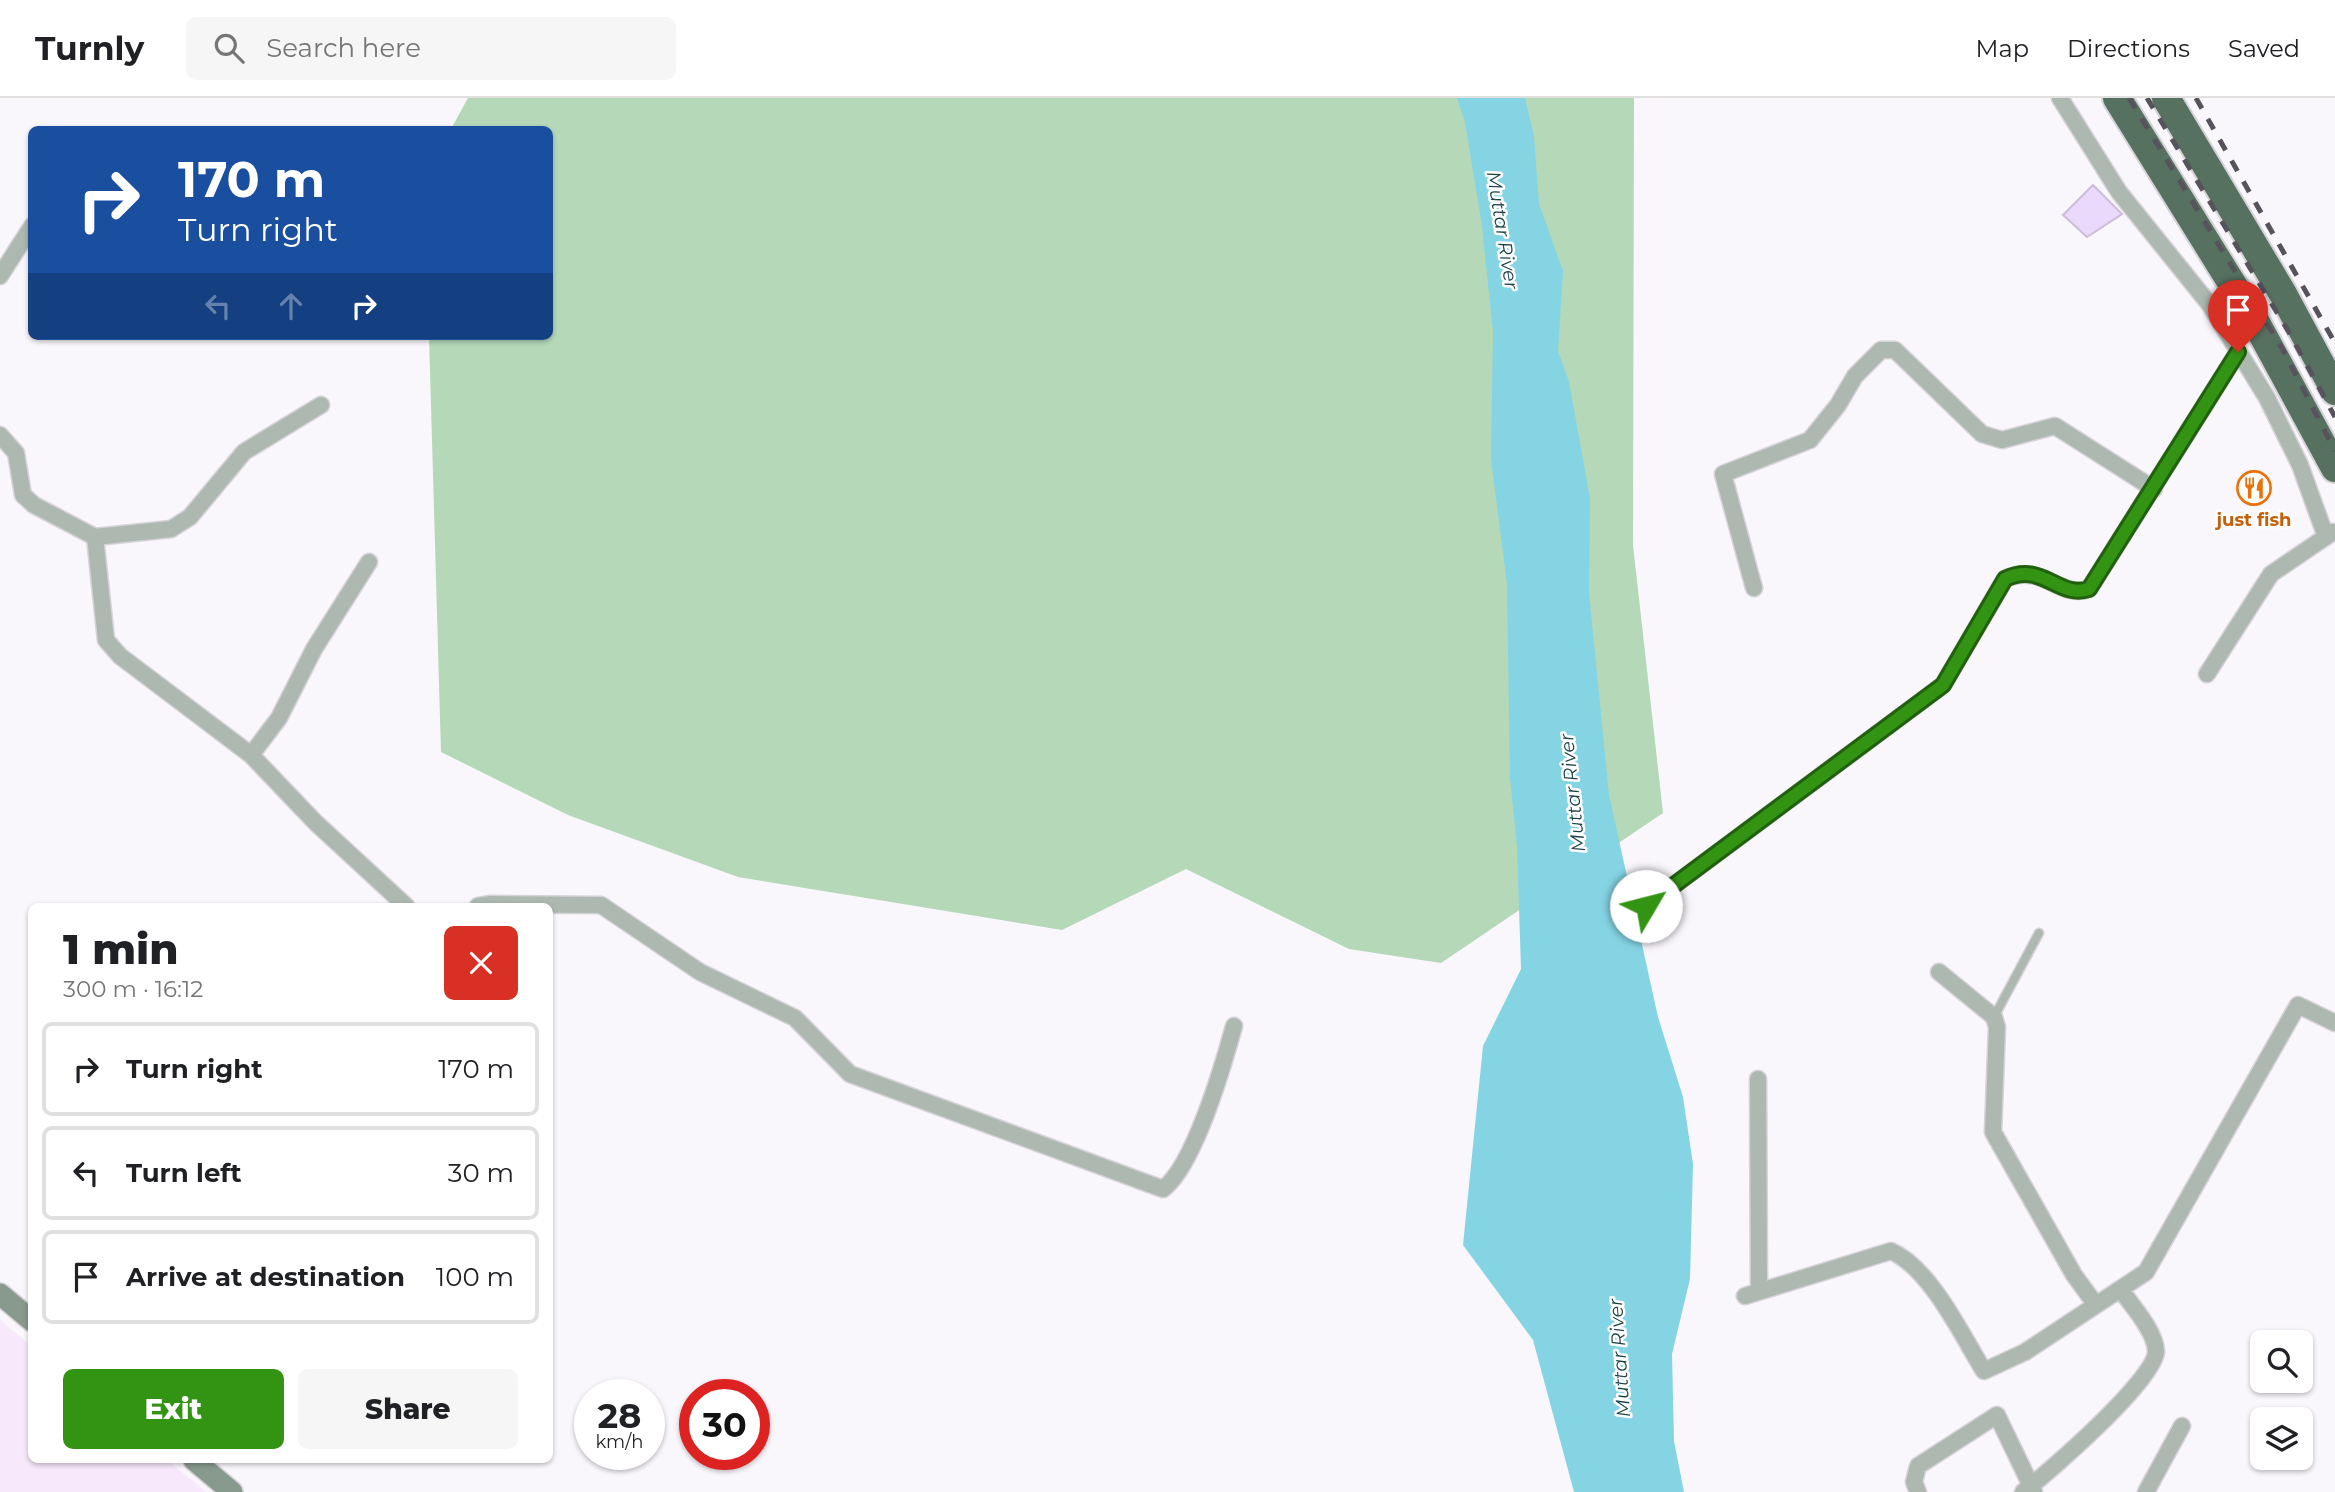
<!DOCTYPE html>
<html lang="en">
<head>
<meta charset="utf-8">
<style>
	body { margin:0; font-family:Montserrat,sans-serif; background:#f6f6f6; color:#202124; height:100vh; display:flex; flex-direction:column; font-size:26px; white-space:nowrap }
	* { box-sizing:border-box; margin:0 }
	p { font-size:23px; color:#757577 }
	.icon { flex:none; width:38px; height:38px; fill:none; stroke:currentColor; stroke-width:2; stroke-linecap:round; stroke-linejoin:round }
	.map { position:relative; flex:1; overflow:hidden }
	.drawer { position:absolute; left:28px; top:805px; width:525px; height:560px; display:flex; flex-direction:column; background:#fff; border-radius:10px; box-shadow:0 2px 5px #0004 }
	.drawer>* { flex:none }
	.guide { position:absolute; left:28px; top:28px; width:525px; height:214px; border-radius:10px; box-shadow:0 2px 5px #0004; background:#1a4fa0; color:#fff; overflow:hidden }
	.buttons { position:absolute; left:2250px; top:1232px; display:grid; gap:14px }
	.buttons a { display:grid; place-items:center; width:63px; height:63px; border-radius:10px; background:#fff; box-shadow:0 2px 5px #0004; font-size:35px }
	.speed { position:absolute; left:574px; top:1281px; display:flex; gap:14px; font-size:35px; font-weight:700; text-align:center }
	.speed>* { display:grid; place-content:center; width:91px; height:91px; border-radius:50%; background:#fff; box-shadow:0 2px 5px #0004; line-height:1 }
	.speed small { font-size:18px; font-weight:400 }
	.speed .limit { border:10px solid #d22; background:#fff; color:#111 }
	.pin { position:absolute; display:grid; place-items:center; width:60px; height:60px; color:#fff; margin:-72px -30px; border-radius:50% 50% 50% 0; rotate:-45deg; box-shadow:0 0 7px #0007 }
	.pin .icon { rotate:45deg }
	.me { position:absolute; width:77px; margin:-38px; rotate:53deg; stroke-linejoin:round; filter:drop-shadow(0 0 5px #0008) }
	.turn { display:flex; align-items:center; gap:24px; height:147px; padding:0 35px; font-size:32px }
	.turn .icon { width:91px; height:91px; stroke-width:2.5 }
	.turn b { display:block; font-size:49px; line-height:60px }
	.lanes { display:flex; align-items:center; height:66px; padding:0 35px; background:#0003; justify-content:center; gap:35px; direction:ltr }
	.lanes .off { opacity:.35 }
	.round { display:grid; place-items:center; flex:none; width:74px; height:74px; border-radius:10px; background:#f6f6f6 }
	.summary { display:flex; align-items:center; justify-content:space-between; height:119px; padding:0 35px }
	h1 { font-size:42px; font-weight:800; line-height:52px }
	.button { display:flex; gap:14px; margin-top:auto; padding:14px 35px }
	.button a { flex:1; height:80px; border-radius:10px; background:#339414; color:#fff; font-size:28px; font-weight:800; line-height:80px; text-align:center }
	.button a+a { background:#f6f6f6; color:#202124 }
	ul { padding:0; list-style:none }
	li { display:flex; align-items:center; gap:21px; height:94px; margin:0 14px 10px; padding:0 21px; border:4px solid #e0e0e0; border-radius:10px }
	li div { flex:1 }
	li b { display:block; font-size:26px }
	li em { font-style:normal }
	header { display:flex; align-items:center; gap:42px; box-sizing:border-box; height:98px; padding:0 35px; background:#fff; border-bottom:2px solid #e0e0e0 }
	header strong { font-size:33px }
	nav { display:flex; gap:38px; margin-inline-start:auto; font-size:24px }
	.search { width:490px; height:63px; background:#f6f6f6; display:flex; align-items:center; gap:18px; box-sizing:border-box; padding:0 24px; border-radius:10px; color:#757577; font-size:26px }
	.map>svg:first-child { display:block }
</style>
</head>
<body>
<header>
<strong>Turnly</strong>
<div class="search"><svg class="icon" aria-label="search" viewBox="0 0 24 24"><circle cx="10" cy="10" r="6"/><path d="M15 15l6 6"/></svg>Search here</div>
<nav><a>Map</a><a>Directions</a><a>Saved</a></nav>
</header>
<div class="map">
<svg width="2335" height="1394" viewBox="0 0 2335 1394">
	<rect width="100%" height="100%" fill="#f9f6fc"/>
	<path fill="#f7e8fb" d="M0,1222L31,1248L32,1362H167L206,1394H0Z"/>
	<path fill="#b4d8b8" d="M468,0H1634L1633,447L1663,715L1441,865L1349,851L1186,771L1062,832L738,779L568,717L441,654L429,238H550V32L451,31Z"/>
	<path fill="#85d4e4" d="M1457,0H1525L1534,38L1539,106L1563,173L1558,253L1569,284L1590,400L1589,495L1609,697L1658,919L1683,999L1693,1066L1690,1181L1672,1256L1674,1343L1684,1394H1574L1533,1242L1463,1147L1483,948L1521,871L1517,748L1510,680L1507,486L1491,361L1493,234L1482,128L1465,24Z"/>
	<path fill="#ead9fa" stroke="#cbbdd9" stroke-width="2" d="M2093,87L2122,116L2087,139L2063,117Z"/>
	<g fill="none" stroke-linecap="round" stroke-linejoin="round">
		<g stroke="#d5d2d8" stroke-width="11">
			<path id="lane" d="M1994,919L2039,835"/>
		</g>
		<g stroke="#d5d2d8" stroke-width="19">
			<path id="street" d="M2060,0L2119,94L2210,207L2267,300L2300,367L2326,439
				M0,178L32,128
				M0,337L16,355L23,397L34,407L95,439L171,431L190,419L244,354L321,307
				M95,439L106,542L120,558L251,657L316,725L406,808
				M1754,490L1723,376L1810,342L1838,307L1855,278L1881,252H1895L1982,336L2002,342L2055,328L2154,391
				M2207,576L2271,476L2333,434
				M251,657L279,620L314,551L369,464
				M478,808L490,806L601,807L700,874L795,920L850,976L1163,1091C1194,1068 1223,968 1234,928
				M1646,808L1943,587L2005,481C2043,464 2058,501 2089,491L2238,254
				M1939,874L1994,919L1997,929L1993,1034L2074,1177L2096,1207
				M1758,981L1759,1192
				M1745,1198L1891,1153C1931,1171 1961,1236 1984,1273L2025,1254L2146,1174L2298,907L2335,925
				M1918,1394L1914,1384L1918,1368L1997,1317L2034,1394
				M2023,1394C2048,1375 2157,1280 2156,1253C2155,1233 2132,1208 2121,1192
				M2146,1394L2182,1328"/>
		</g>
		<g stroke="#d5d2d8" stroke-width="24">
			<path id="secondary" d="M0,1196L32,1223
				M194,1362L232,1394"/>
		</g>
		<g stroke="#d5d2d8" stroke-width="32">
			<path id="highway" d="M2117,0L2254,221L2335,370
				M2166,0L2283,196L2335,293"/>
		</g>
		<use href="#lane" stroke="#adb9b0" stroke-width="8"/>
		<use href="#street" stroke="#adb9b0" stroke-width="16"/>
		<use href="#secondary" stroke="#889a8d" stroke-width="21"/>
		<use href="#highway" stroke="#577160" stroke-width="28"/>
		<path stroke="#57535c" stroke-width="5" stroke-dasharray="12 12" stroke-linecap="butt" d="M2129,0L2283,252L2335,353
			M2147,0L2290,236L2335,319
			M2196,0L2335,245"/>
	</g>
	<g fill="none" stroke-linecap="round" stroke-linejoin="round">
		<g stroke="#21600d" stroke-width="18">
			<path id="route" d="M1646,808L1943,587L2005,481C2043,463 2058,501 2089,491L2238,254"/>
		</g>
		<use href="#route" stroke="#339414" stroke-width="12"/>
	</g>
	<defs>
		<g id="restaurant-ring" transform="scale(1.75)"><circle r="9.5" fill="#fff" stroke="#e8710a" stroke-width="1.5"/><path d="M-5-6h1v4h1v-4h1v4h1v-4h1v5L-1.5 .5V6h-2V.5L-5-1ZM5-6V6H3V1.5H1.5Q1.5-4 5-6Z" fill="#e8710a"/></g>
	</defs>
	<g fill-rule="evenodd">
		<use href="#restaurant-ring" x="2254" y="390"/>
	</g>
	<g text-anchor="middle" stroke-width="5" stroke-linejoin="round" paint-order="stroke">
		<g font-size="18" font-weight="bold" fill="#c56008" stroke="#fff">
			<text x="2254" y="428">just fish</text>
		</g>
		<g font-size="19" font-style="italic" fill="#1e434a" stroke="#fff">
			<text transform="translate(1503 132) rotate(81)" y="7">Muttar River</text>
			<text transform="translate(1572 695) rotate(-96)" y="7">Muttar River</text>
			<text transform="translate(1619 1260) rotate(-94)" y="7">Muttar River</text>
		</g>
	</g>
</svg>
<div class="buttons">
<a><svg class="icon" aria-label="search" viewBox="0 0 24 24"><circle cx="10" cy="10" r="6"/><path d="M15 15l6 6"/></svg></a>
<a><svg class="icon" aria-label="layers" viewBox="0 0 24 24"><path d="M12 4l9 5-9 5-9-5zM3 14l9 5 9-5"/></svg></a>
</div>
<div class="speed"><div>28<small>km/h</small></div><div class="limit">30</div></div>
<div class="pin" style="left:2238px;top:254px;background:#d93025"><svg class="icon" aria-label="arrive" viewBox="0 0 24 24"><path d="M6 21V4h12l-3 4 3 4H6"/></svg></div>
<svg class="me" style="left:1646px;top:808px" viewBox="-20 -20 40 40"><circle r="19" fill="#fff"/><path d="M0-13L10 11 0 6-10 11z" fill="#339414"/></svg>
<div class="guide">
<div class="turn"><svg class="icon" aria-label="right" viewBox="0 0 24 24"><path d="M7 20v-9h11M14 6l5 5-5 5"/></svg><div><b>170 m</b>Turn right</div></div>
<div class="lanes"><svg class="icon off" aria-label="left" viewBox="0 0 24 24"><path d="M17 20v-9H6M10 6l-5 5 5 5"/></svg><svg class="icon off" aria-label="ahead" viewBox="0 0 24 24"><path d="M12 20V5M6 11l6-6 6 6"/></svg><svg class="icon" aria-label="right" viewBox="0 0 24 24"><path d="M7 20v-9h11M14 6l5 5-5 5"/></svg></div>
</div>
<section class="drawer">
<div class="summary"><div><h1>1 min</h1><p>300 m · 16:12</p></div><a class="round" style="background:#d93025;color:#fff"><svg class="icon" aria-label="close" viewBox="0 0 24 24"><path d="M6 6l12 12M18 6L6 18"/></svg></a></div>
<ul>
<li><svg class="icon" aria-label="right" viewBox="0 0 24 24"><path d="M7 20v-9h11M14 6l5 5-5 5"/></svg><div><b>Turn right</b></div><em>170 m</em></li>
<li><svg class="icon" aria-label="left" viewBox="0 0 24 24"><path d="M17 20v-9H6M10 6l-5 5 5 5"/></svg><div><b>Turn left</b></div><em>30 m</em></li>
<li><svg class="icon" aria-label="arrive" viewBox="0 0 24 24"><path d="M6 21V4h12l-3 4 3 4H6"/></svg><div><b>Arrive at destination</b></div><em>100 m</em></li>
</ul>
<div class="button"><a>Exit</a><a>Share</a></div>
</section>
</div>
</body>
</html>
